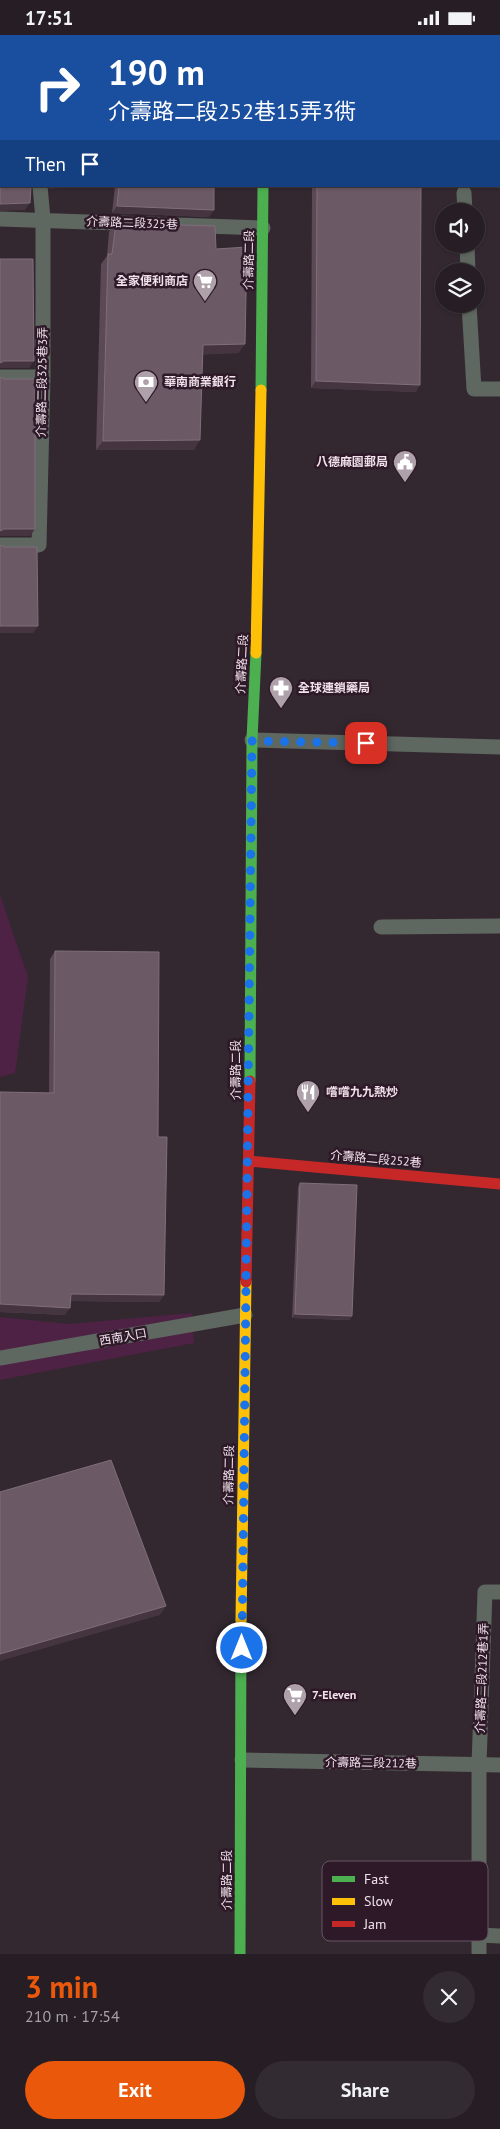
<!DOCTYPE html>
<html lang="en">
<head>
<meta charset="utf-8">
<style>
	body { margin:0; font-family:"PT Sans","Noto Sans TC",sans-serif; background:#322b31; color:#f1f3f6; height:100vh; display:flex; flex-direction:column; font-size:19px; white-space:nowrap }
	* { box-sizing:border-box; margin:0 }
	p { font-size:16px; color:#a4a2a6 }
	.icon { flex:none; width:28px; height:28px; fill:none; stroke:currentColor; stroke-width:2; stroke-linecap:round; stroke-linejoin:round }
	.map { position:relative; height:1919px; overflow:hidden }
	.panel { display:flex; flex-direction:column; background:#261e24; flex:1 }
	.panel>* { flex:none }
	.hud { position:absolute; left:0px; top:0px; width:500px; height:152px; box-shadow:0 1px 4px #0004,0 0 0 1px #423c41; background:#1a4fa0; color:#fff; overflow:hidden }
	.fabs { position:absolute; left:435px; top:168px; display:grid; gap:10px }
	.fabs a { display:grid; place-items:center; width:50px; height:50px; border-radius:50%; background:#261e24; box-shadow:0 1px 4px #0004,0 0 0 1px #423c41; font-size:25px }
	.pin { position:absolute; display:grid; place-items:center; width:42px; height:42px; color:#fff; margin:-21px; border-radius:10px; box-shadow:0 2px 8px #0006 }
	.me { position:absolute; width:55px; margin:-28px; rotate:0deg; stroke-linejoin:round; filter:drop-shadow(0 0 4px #0008) }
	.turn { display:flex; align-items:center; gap:18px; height:105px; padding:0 25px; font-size:22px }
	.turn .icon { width:65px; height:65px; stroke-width:2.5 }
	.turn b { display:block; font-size:35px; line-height:42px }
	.then { display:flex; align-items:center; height:48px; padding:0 25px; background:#0003; gap:10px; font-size:19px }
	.round { display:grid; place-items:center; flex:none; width:52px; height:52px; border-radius:26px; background:#322b31 }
	.headline { display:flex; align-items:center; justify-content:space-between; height:85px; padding:0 25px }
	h1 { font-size:30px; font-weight:600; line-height:38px; color:#ea580c }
	.button { display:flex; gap:10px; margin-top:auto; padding:10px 25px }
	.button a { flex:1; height:58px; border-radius:30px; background:#ea580c; color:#fff; font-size:20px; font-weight:600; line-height:58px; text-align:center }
	.button a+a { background:#322b31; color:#f1f3f6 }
	.status { display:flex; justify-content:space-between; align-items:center; height:35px; padding:0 25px; background:#261e24; direction:ltr }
	.status svg { height:14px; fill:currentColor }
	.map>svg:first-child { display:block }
</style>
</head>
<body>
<div class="status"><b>17:51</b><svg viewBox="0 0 49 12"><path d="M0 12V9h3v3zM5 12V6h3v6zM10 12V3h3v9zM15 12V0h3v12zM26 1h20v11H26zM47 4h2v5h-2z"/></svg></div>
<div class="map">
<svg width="500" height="1919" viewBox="0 0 500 1919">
	<rect width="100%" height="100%" fill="#332830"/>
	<path fill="#4e2244" d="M0,860L28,942L15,1038L0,1042Z
		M192,1278L194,1308L0,1345V1282L69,1289Z"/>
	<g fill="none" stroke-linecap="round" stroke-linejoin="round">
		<path stroke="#5e6760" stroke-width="15" d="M0,17H1
			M464,158L465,176
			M0,184L263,193
			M467,209L468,236
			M469,269L474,354H500
			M0,342H43
			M0,510H39L43,342V184L40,151
			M252,705L500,712
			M381,892L500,891
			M0,1323L245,1280
			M242,1725L500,1730
			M479,1900L500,1901
			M479,1919V1730L485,1557H500"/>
		<path stroke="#4caf50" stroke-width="11" d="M261,355L263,151
			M250,1046L252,705L256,618
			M240,1919L241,1585"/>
		<path stroke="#ffc107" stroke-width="11" d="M263,0V1
			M256,618L261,355
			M241,1585L246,1247"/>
		<path stroke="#c62828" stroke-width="11" d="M249,1126L500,1149
			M246,1247L250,1046"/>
	</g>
	<path fill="#5b4956" d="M115,151H214L209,182L112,178Z
		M312,151H421L416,357L311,353Z
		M116,188L216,214L245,309L238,318L203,319L194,415H96L101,229L107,221L109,197Z
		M55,916L158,1102L164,1260L159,1267L71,1266L65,1280L0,1277V1057L49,1058L50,924Z
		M300,1148L352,1281L349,1285L292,1283L298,1152Z"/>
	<path fill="#443540" d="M6,0H34L38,1H10Z
		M51,151H81L50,154Z
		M30,168L25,175L0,176V169Z
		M117,171L214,175L209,182L112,178Z
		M245,309L238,318L196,320L203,310Z
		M4,326H34L29,333H0V328Z
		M316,346L420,350L416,357L311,353Z
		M200,405L194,415H96L103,406Z
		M4,494H35L30,501H0V496Z
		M0,591H38L33,598H0Z
		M71,1259L164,1260L159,1267L66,1266Z
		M0,1269L70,1273L65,1280L0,1277Z
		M295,1279L352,1281L349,1285L292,1283Z
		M166,1571L160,1580L0,1626V1619Z"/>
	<path fill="#6b5966" stroke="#806e7b" d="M34,0H214V1H38Z
		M337,0H456V1H337Z
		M0,25H1V151H31L30,168L0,169Z
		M119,151H214V175L117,171Z
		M317,151H421L420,350L316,346Z
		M116,188L215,191L216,214L247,212L245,309L203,310L200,405L103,406L108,219H112Z
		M0,224H33L34,326H4L0,328Z
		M0,342L4,344H35V494H4L0,496Z
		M0,510L4,512H37L38,591H0Z
		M55,916L159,917L158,1102H167L164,1260L71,1259L70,1273L0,1269V1057L54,1058Z
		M300,1148L357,1150L352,1281L295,1279Z
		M111,1425L166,1571L0,1619V1457Z"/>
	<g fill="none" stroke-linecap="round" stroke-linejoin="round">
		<path stroke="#1a73e8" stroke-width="9" stroke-dasharray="0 16.2" d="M242,1613L252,706L366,708"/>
	</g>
	<defs>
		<g id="supermarket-pin" transform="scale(1.25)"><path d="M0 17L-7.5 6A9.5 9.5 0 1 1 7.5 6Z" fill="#aea1aa" stroke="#2e1928"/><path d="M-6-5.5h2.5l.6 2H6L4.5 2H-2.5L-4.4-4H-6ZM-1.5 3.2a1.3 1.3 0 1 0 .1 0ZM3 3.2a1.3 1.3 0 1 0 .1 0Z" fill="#fff"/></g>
		<g id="bank-pin" transform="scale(1.25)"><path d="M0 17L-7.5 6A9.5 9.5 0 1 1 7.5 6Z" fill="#aea1aa" stroke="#2e1928"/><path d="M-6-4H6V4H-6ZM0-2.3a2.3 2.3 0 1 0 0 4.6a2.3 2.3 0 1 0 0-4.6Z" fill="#fff"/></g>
		<g id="civic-pin" transform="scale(1.25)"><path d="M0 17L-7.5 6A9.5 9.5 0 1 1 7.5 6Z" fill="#aea1aa" stroke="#2e1928"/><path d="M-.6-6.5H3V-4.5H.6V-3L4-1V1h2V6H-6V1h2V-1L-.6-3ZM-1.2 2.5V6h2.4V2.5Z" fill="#fff"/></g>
		<g id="pharmacy-pin" transform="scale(1.25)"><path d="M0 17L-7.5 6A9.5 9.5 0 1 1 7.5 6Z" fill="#aea1aa" stroke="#2e1928"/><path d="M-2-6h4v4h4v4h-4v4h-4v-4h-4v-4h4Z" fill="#fff"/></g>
		<g id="restaurant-pin" transform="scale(1.25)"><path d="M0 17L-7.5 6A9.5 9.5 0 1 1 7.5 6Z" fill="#aea1aa" stroke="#2e1928"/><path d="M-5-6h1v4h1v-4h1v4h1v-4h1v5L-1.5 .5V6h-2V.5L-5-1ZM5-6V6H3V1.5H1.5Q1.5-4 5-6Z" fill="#fff"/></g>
	</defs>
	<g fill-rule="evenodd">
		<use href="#supermarket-pin" x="205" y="246"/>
		<use href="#bank-pin" x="146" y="347"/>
		<use href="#civic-pin" x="405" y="427"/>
		<use href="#pharmacy-pin" x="281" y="653"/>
		<use href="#restaurant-pin" x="308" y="1057"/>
		<use href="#supermarket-pin" x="295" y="1660"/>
	</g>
	<g text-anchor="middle" stroke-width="5" stroke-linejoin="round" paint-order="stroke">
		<g font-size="12" fill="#f1e2ec" stroke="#2e1928">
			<text transform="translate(132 188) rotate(2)" y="4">介壽路二段325巷</text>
			<text transform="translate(249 225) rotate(-89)" y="4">介壽路二段</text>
			<text transform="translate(42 347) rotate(-89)" y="4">介壽路二段325巷3弄</text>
			<text transform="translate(242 629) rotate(-87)" y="4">介壽路二段</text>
			<text transform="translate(236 1035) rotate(-90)" y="4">介壽路二段</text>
			<text transform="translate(376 1124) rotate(5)" y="4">介壽路二段252巷</text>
			<text transform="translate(123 1302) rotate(-10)" y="4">西南入口</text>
			<text transform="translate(229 1440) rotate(-89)" y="4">介壽路二段</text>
			<text transform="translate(482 1643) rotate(-88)" y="4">介壽路二段212巷1弄</text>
			<text transform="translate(371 1728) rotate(1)" y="4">介壽路二段212巷</text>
			<text transform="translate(227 1845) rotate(-90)" y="4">介壽路二段</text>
		</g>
		<g font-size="12" font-weight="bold" fill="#f1e2ec" stroke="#2e1928" text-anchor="start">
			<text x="188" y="250" text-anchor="end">全家便利商店</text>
			<text x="164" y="351">華南商業銀行</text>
			<text x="388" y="431" text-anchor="end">八德麻園郵局</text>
			<text x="298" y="657">全球連鎖藥局</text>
			<text x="326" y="1061">嚐嚐九九熱炒</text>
			<text x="312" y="1664">7-Eleven</text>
		</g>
	</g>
	<rect x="322" y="1826" width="166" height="80" rx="8" fill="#2e1928" stroke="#685563" stroke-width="1"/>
	<rect x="332" y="1841" width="23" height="6" fill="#4caf50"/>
	<rect x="332" y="1863" width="23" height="7" fill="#ffc107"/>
	<rect x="332" y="1886" width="23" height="6" fill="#c62828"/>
	<g font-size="14" fill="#f1e2ec">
		<text x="364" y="1849">Fast</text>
		<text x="364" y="1871">Slow</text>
		<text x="364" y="1894">Jam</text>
	</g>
</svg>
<div class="fabs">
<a><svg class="icon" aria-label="sound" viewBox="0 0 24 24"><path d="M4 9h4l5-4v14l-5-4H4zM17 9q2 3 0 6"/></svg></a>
<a><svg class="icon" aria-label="layers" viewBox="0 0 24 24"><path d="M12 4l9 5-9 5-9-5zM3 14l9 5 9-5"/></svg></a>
</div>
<div class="pin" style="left:366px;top:708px;background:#d93025"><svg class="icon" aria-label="arrive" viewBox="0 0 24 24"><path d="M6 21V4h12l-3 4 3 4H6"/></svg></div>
<svg class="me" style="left:242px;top:1613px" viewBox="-20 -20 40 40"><circle r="17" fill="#1a73e8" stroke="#fff" stroke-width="3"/><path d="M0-11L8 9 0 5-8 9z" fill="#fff"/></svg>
<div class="hud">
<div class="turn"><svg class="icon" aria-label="right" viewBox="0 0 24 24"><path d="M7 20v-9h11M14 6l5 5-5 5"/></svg><div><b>190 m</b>介壽路二段252巷15弄3衖</div></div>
<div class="then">Then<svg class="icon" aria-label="arrive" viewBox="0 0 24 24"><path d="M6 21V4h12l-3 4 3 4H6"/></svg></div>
</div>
</div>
<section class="panel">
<div class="headline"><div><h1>3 min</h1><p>210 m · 17:54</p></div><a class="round"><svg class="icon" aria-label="close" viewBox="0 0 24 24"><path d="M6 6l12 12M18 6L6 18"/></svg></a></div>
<div class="button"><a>Exit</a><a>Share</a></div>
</section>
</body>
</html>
